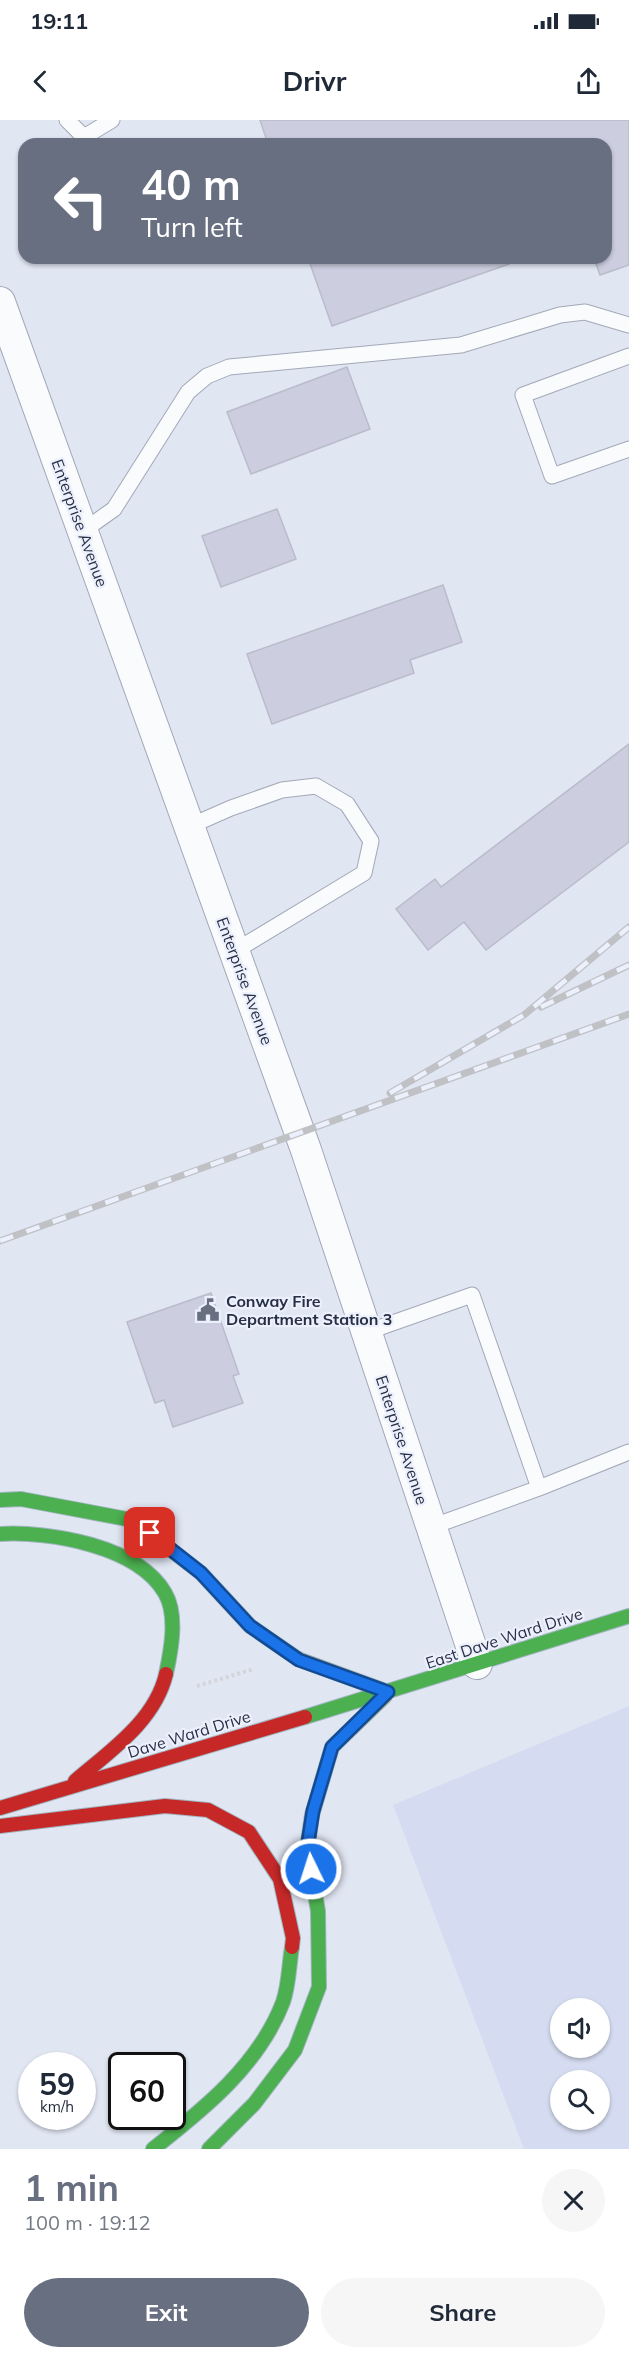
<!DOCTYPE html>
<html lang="en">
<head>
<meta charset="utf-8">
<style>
	body { margin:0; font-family:Mulish,sans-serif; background:#f6f6f7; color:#1f2937; height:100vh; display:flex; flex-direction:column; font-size:22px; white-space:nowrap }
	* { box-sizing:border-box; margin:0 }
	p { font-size:20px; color:#747a83 }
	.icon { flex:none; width:33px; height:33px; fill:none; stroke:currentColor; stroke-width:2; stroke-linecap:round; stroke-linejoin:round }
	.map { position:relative; height:2029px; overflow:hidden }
	.drawer { display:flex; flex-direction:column; background:#fff; flex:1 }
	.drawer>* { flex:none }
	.top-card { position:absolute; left:18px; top:18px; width:594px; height:126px; border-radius:18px; box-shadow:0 2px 4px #0004; background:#686f81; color:#fff; overflow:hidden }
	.tools { position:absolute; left:550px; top:1878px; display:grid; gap:12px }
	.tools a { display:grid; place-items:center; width:60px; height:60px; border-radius:50%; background:#fff; box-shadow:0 2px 4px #0004; font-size:30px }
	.speed { position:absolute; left:18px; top:1932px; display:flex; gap:12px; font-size:30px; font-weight:700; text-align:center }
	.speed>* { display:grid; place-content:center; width:78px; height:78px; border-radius:50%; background:#fff; box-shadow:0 2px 4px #0004; line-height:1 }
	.speed small { font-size:15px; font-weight:400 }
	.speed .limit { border:3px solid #111; border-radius:9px; background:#fff; color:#111 }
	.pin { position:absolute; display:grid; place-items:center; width:51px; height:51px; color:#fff; margin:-26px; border-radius:12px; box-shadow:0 3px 9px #0006 }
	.me { position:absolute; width:66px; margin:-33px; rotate:356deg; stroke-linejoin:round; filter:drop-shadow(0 0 4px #0008) }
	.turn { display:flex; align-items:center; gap:21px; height:126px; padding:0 24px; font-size:27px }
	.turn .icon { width:78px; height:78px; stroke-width:2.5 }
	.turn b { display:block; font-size:42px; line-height:51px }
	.round { display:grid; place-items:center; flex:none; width:63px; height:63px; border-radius:32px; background:#f6f6f7 }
	.overview { display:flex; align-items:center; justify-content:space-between; height:102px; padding:0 24px }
	h1 { font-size:36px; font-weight:700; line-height:45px; color:#686f81 }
	.cta { display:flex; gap:12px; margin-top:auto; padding:12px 24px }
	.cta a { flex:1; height:69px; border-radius:36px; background:#686f81; color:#fff; font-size:24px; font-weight:700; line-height:69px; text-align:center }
	.cta a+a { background:#f6f6f7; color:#1f2937 }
	.status { display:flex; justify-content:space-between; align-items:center; height:42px; padding:0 30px; background:#fff; direction:ltr }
	.status svg { height:16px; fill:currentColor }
	header { display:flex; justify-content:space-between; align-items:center; height:78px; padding:0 24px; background:#fff; font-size:27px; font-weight:700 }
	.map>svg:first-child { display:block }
</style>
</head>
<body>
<div class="status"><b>19:11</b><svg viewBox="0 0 49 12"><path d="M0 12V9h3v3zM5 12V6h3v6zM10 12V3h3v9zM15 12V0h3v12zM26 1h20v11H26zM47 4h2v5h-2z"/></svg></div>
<header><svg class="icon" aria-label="back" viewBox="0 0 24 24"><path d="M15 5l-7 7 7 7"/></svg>Drivr<svg class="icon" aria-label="share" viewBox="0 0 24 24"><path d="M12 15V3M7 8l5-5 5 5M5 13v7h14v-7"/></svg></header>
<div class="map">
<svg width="629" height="2029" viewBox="0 0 629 2029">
	<rect width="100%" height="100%" fill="#e1e6f3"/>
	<path fill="#d5dcf1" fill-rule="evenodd" d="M629,1586V2029H524L393,1685ZM561,1888H600V1928H561ZM561,1960H600V2000H561Z"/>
	<path fill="#cccedf" stroke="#babbcb" stroke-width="1.5" d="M260,0H629V145L600,155L594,138H606V24H268Z
		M308,138H526L332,206Z
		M347,247L370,309L251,354L227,292Z
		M277,389L296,439L221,467L202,416Z
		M443,465L462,522L410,540L414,553L272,604L247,534Z
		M629,624V722L486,830L464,802L428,830L396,789L435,759L441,767Z
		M211,1173L239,1254L233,1256L243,1283L173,1307L164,1280L155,1283L127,1202Z"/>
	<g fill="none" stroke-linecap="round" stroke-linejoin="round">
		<g stroke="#a2a8b7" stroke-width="17">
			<path id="lane" d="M67,0L84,17L112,0
				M629,236L523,275L552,356L629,329
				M83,411L114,389L188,272L207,256L229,247L461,225L560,195L585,192L629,205
				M190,706L231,688L282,670L316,666L347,684L371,721L364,753L235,831
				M367,1212L472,1175L539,1368L431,1407
				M539,1368L629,1332"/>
		</g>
		<g stroke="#a2a8b7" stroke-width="32">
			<path id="street" d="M0,182L306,1030L477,1544"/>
		</g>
		<g stroke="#a1b6c0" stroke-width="16">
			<path id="fast" d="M0,1380L21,1379L132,1400L201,1453L250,1506L298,1539
				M0,1414C50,1411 138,1426 165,1473C178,1495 171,1531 166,1554
				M305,1597L629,1496
				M153,2029C204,1989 259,1945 283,1882C289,1865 289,1844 292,1827
				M209,2029L254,1984L295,1930L319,1867L318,1791L307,1729L312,1695"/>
		</g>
		<g stroke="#a1b6c0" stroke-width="16">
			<path id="slow" d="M298,1539L388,1572
				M312,1695L332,1627L385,1576"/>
		</g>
		<g stroke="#a1b6c0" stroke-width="16">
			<path id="jam" d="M75,1661C110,1631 155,1601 166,1554
				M0,1688L305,1597
				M0,1706L165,1686L208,1690L249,1712L280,1759L293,1818L292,1827"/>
		</g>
		<path stroke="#d3d5da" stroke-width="4" stroke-dasharray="3 3" stroke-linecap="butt" d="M197,1566L254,1549"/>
		<use href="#lane" stroke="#fafbfd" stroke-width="15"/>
		<use href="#street" stroke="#fafbfd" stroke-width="30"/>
		<use href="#fast" stroke="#4caf50" stroke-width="14"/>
		<use href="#slow" stroke="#ffc107" stroke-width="14"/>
		<use href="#jam" stroke="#c62828" stroke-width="14"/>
		<g stroke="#bfc1c5" stroke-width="7">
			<path id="rail" d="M541,887L629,845
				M390,973L524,895L629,807
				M0,1121L629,894"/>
		</g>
		<use href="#rail" stroke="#ecf0fc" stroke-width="4.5" stroke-dasharray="14" stroke-linecap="butt"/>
	</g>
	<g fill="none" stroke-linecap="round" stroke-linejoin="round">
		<g stroke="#114b97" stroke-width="15">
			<path id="route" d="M150,1413L201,1453L250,1506L299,1540L388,1572L332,1627L313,1691L307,1729L311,1749"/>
		</g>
		<use href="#route" stroke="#1a73e8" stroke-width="10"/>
	</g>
	<defs>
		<g id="civic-bare" transform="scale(1.8)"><path d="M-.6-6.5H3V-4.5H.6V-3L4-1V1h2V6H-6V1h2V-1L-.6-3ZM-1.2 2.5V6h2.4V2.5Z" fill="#686f81" stroke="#ecf0fc" stroke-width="2.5" paint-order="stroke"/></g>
	</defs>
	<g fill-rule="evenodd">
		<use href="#civic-bare" x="208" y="1190"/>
	</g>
	<g text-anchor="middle" stroke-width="4.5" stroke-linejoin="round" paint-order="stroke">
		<g font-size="16" fill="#272f44" stroke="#ecf0fc">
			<text transform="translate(80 403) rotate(70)" y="6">Enterprise Avenue</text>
			<text transform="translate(245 861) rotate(70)" y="6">Enterprise Avenue</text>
			<text transform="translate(402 1320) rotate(72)" y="6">Enterprise Avenue</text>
			<text transform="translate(504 1518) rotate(-18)" y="6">East Dave Ward Drive</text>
			<text transform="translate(189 1614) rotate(-17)" y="6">Dave Ward Drive</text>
		</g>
		<g font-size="16" font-weight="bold" fill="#272f44" stroke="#ecf0fc" text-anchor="start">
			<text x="226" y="1187">Conway Fire<tspan x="226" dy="18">Department Station 3</tspan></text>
		</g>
	</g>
</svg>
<div class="tools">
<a><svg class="icon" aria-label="sound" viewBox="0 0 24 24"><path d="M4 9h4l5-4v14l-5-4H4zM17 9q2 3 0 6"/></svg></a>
<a><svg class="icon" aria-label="search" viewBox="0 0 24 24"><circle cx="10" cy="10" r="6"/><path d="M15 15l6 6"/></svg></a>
</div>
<div class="speed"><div>59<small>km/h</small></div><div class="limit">60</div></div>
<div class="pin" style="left:150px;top:1413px;background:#d93025"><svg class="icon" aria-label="arrive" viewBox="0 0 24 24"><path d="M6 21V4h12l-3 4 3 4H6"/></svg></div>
<svg class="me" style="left:311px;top:1749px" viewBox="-20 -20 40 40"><circle r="17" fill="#1a73e8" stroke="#fff" stroke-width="3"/><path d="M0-11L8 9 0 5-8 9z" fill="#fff"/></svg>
<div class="top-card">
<div class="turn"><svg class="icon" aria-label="left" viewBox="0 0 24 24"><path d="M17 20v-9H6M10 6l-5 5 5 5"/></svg><div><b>40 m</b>Turn left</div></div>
</div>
</div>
<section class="drawer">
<div class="overview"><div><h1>1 min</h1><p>100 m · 19:12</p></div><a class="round"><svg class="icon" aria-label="close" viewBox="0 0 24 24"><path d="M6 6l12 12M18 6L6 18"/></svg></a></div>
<div class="cta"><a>Exit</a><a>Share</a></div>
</section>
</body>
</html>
